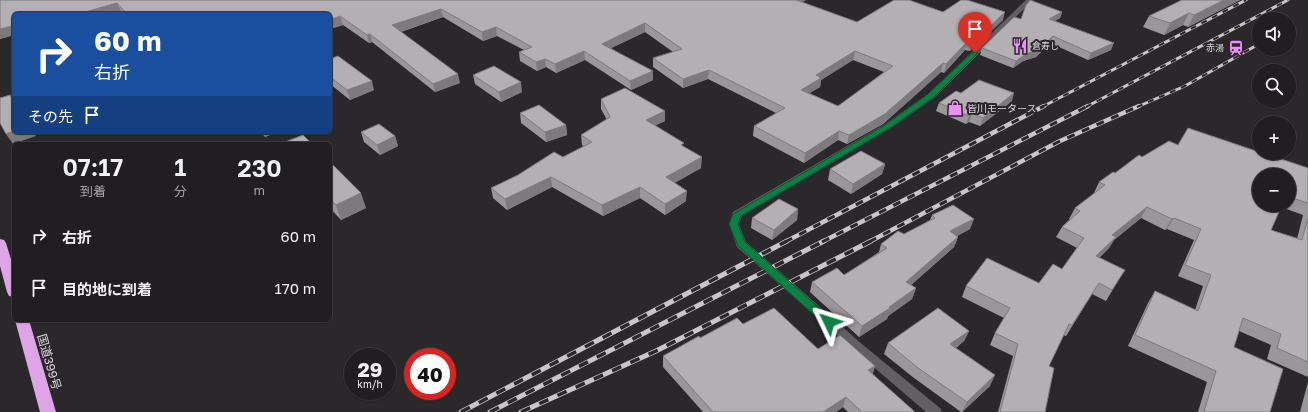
<!DOCTYPE html>
<html lang="ja">
<head>
<meta charset="utf-8">
<style>
	body { margin:0; font-family:"Golos Text","Noto Sans JP",sans-serif; background:#282729; color:#f1f3f6; height:100vh; display:flex; flex-direction:column; font-size:15px; white-space:nowrap }
	* { box-sizing:border-box; margin:0 }
	p { font-size:13px; color:#a2a2a5 }
	.icon { flex:none; width:22px; height:22px; fill:none; stroke:currentColor; stroke-width:2; stroke-linecap:round; stroke-linejoin:round }
	.map { position:relative; flex:1; overflow:hidden }
	.sheet { position:absolute; left:12px; top:142px; width:320px; height:180px; display:flex; flex-direction:column; background:#201e20; border-radius:6px; box-shadow:0 1px 3px #0004,0 0 0 1px #3d3c3e }
	.sheet>* { flex:none }
	.banner { position:absolute; left:12px; top:12px; width:320px; height:122px; border-radius:6px; box-shadow:0 1px 3px #0004,0 0 0 1px #3d3c3e; background:#1a4fa0; color:#fff; overflow:hidden }
	.controls { position:absolute; left:1252px; top:12px; display:grid; gap:8px }
	.controls a { display:grid; place-items:center; width:44px; height:44px; border-radius:50%; background:#201e20; box-shadow:0 1px 3px #0004,0 0 0 1px #3d3c3e; font-size:20px }
	.speed { position:absolute; left:344px; top:348px; display:flex; gap:8px; font-size:20px; font-weight:700; text-align:center }
	.speed>* { display:grid; place-content:center; width:52px; height:52px; border-radius:50%; background:#201e20; box-shadow:0 1px 3px #0004,0 0 0 1px #3d3c3e; line-height:1 }
	.speed small { font-size:10px; font-weight:400 }
	.speed .limit { border:6px solid #d22; background:#fff; color:#111 }
	.pin { position:absolute; display:grid; place-items:center; width:34px; height:34px; color:#fff; margin:-41px -17px; border-radius:50% 50% 50% 0; rotate:-45deg; box-shadow:0 0 4px #0007 }
	.pin .icon { rotate:45deg }
	.me { position:absolute; width:44px; margin:-22px; rotate:311deg; stroke-linejoin:round; filter:drop-shadow(0 0 3px #0008) }
	.turn { display:flex; align-items:center; gap:14px; height:84px; padding:0 16px; font-size:18px }
	.turn .icon { width:52px; height:52px; stroke-width:2.5 }
	.turn b { display:block; font-size:28px; line-height:34px }
	.then { display:flex; align-items:center; height:38px; padding:0 16px; background:#0003; gap:8px; font-size:15px }
	.eta { display:flex; justify-content:space-evenly; align-items:center; height:68px; text-align:center }
	.eta b { font-size:24px; font-weight:600; line-height:28px }
	ul { padding:0; list-style:none }
	li { display:flex; align-items:center; gap:12px; height:52px; padding:0 16px }
	li div { flex:1 }
	li b { display:block; font-size:15px }
	li em { font-style:normal }
	.map>svg:first-child { display:block }
</style>
</head>
<body>
<div class="map">
<svg width="1308" height="412" viewBox="0 0 1308 412">
	<rect width="100%" height="100%" fill="#2b282b"/>
	<g fill="none" stroke-linecap="round" stroke-linejoin="round">
		<path fill="#625f63" fill-rule="evenodd" d="M1026,0H1033L934,98L891,128L742,216L739,224L746,242L863,345L940,408L942,412H926L855,351L737,247L729,224L733,212L885,124L928,94Z"/>
		<path fill="#dda4e6" fill-rule="evenodd" d="M0,239L4,240L6,243L14,269V297L9,296L7,292L0,266Z
			M15,320H29L56,412H40Z"/>
		<g stroke="#c8c6c8" stroke-width="3">
			<path id="rail-far2" d="M1042,107L1246,0
				M1086,107L1288,0
				M1137,107L1185,86L1259,44"/>
		</g>
		<g stroke="#c8c6c8" stroke-width="4.5">
			<path id="rail-far1" d="M785,242L1044,106
				M822,242L1088,106
				M869,242L1060,141L1139,106"/>
		</g>
		<g stroke="#c8c6c8" stroke-width="5">
			<path id="rail" d="M461,412L787,241
				M490,412L824,241
				M521,412L656,351L871,241"/>
		</g>
		<use href="#rail-far2" stroke="#2b282b" stroke-width="2" stroke-dasharray="6" stroke-linecap="butt"/>
		<use href="#rail-far1" stroke="#2b282b" stroke-width="3" stroke-dasharray="8" stroke-linecap="butt"/>
		<use href="#rail" stroke="#2b282b" stroke-width="3.5" stroke-dasharray="10" stroke-linecap="butt"/>
	</g>
	<path fill="#9a969a" fill-rule="evenodd" d="M0,0H806L802,2L857,22L943,12L1003,20L970,51L965,50L944,73L941,72L883,124L847,144L838,140L804,163L753,136L754,126L776,113L708,79L683,88L653,67V58L673,52L645,32L611,48L653,80L631,90L585,60L556,73L546,67L537,71L520,61L519,52L524,50L497,36L483,41L443,17L401,32L460,83L435,92L372,42L369,43L343,25L330,29V14H123L121,11L14,14V35L0,39ZM853,60L884,72L838,106L809,93L820,87L821,80Z
		M1182,0H1240L1188,27L1183,25L1164,35L1143,27L1149,16Z
		M1062,12L1060,18L1055,21L1111,50L1088,60L1050,43L1036,57L1023,61L1013,68L980,55L982,48L1021,19Z
		M330,59L374,90L350,100L330,84Z
		M473,75L522,92L501,102L475,84Z
		M961,93L1012,101L980,126L969,122L966,124L936,111L939,103Z
		M601,99L665,121L655,125L684,147L701,168L674,183L686,201L665,215L640,198L603,216L552,187L507,210L493,198L491,188L563,157L584,147L582,145L581,135L607,120L601,109Z
		M520,113L566,125L567,135L546,142L521,123Z
		M261,132H277L265,137Z
		M361,132L395,136L398,146L380,155L364,142Z
		M1178,145L1308,168V377L1267,359L1271,345L1239,331L1234,347L1270,412H1198L1207,382L1128,346L1148,303L1155,291L1195,310L1203,286L1178,276L1194,240L1167,229L1165,230L1141,218L1114,240L1109,248L1099,258L1118,281L1106,301L1092,294L1066,336L1063,335L1049,366L1045,412H998L1013,356L990,345L995,333L1004,318L962,297L966,286L1039,283L1062,269L1077,248L1056,237L1062,227L1070,219H1069L1075,208L1095,193H1094L1099,182L1115,173L1142,157ZM1289,175V205H1259ZM1281,207L1303,215L1297,239L1271,230Z
		M330,162L366,208L341,220L330,208Z
		M885,164L882,174L851,194L828,180L830,169Z
		M798,209L797,220L772,240L751,228L752,218Z
		M932,215L970,229L957,236L958,237L954,247L911,285L916,288L912,299L888,316L887,319L859,337L810,292L812,282L844,275L879,252L881,244L904,234L930,220Z
		M743,324L818,349L875,366L872,374L915,412H848L843,407L836,412H703L663,367V356L700,338Z
		M969,331L964,341L956,348L990,386L962,412H961L914,378L884,354L888,343Z
		M1308,382V412H1300Z"/>
	<path fill="#7d7a7d" d="M794,0H806L793,7Z
		M1224,0H1240L1188,27L1194,15Z
		M117,3L121,11L110,14H78Z
		M441,9L443,17L395,34L392,25Z
		M1005,12L1003,20L970,51L973,43Z
		M1062,12L1060,18L1047,25L1049,19Z
		M1189,13L1183,25L1164,35L1170,23Z
		M340,16L343,25L330,29V20Z
		M645,23V32L603,52L602,44Z
		M12,26L14,29V35L0,39V29Z
		M496,27L497,36L483,41L482,32Z
		M370,34L372,42L369,43L367,35Z
		M1053,36L1050,43L1036,57L1023,61L1013,68L1016,61Z
		M968,41L965,50L944,73L946,64Z
		M1114,43L1111,50L1088,60L1091,53Z
		M584,51L585,60L556,73L555,64Z
		M855,51L853,60L821,80L820,87L800,99L801,90L816,75Z
		M545,59L546,67L537,71L536,62Z
		M943,63L941,72L883,124L847,144L849,135Z
		M709,70L708,79L683,88V79Z
		M653,71V80L631,90L630,81Z
		M458,74L460,83L435,92L433,84Z
		M372,81L374,90L350,100L347,90Z
		M521,82L522,92L501,102L499,92Z
		M1014,93L1012,101L980,126L983,118Z
		M665,111V121L647,130L646,120Z
		M972,113L969,122L966,124L969,116Z
		M566,125L567,135L546,142L545,132Z
		M14,131V132H33L36,136L13,144L6,134Z
		M839,131L838,140L804,163L805,153Z
		M263,132H277L265,137Z
		M395,136L398,146L380,155L377,145Z
		M702,157L701,168L666,188V177Z
		M885,164L882,174L851,194L853,184Z
		M551,177L552,187L507,210L505,199Z
		M640,187V198L603,216L602,205Z
		M687,191L686,201L665,215V204Z
		M361,193L366,208L341,220L336,205Z
		M1147,207L1141,218L1114,240L1109,248L1090,267L1096,256L1112,235Z
		M798,209L797,220L772,240L774,230Z
		M1174,218L1167,229L1165,230L1172,219Z
		M974,219L970,229L946,242L950,231Z
		M958,237L954,247L903,292L906,282Z
		M1099,283L1092,294L1066,336L1072,325Z
		M916,288L912,299L888,316L887,319L859,337L862,326Z
		M969,331L964,341L946,355L950,344Z
		M875,366L872,377L868,370Z
		M995,375L990,386L962,412L967,402Z
		M846,397L843,407L836,412H823Z"/>
	<path fill="#b3afb3" stroke="#7d7a7d" fill-rule="evenodd" d="M0,0H796L857,22L894,0H909L943,12L961,0H967L1005,12L973,43L968,41L946,64L943,63L885,114L849,135L839,131L805,153L754,126L785,108L709,70L683,79L653,58L682,49L645,23L602,44L653,71L630,81L584,51L555,64L545,59L536,62L519,52L532,47L496,27L482,32L441,9L392,25L458,74L433,84L370,34L367,35L340,16L330,20V14H127L117,3L78,14H14V29L12,26L0,29ZM855,51L893,66L838,106L801,90L821,78L816,75Z
		M1030,0L1062,12L1049,19L1114,43L1091,53L1053,36L1038,50L1026,54L1016,61L982,48L1014,17L1021,19L1026,5Z
		M1182,0H1224L1194,15L1189,13L1170,23L1149,16Z
		M338,56L372,81L347,90L330,77V59Z
		M494,66L521,82L499,92L473,75Z
		M979,80L1014,93L983,118L972,113L969,116L939,103L956,91L961,93Z
		M625,88L665,111L646,120L684,143L681,145L702,157L666,177L687,191L665,204L640,187L602,205L551,177L505,199L491,188L518,175L554,152L563,157L592,142L581,135L610,117L601,99Z
		M10,95L14,102V131L6,134L0,123V98Z
		M539,105L566,125L545,132L520,113Z
		M379,124L395,136L377,145L361,132Z
		M1188,128L1259,152V153H1263L1308,168V203L1289,197V175H1259V205H1282L1271,230L1302,240L1308,218V362L1277,348L1281,334L1243,318L1234,347L1283,369L1270,412H1204L1216,371L1135,335L1155,291L1198,311L1211,275L1185,265L1201,229L1174,218L1172,219L1147,207L1112,235L1116,237L1096,256L1125,270L1112,290L1099,283L1072,325L1069,324L1049,366L1054,368L1045,412H1000L1018,344L995,333L1010,308L966,286L987,258L1039,283L1053,264L1062,269L1084,238L1062,227L1080,211L1075,208L1105,185L1099,182L1113,172L1115,173L1139,155L1142,157L1169,141L1178,145Z
		M303,135L312,144H280Z
		M861,151L885,164L853,184L830,169Z
		M330,162L361,193L336,205L330,199Z
		M779,199L798,209L774,230L752,218Z
		M953,205L974,219L950,231L958,237L906,282L916,288L889,307L890,308L862,326L812,282L837,268L844,275L887,248L881,244L898,231L904,234L935,218L932,215Z
		M774,308L818,349L840,335L875,366L868,370L915,412H862L846,397L823,412H713L663,356L699,336L700,338L737,318L743,324Z
		M938,308L969,331L950,344L995,375L967,402L918,368L888,343Z"/>
	<path fill="#0b8043" stroke="#07532c" d="M973,52L978,53L934,97L890,128L741,216L738,224L745,242L835,322L833,325H825L738,246L729,224L733,214L885,125L928,94Z"/>
	<defs>
		<g id="restaurant-bare" transform="scale(1.2)"><path d="M-5-6h1v4h1v-4h1v4h1v-4h1v5L-1.5 .5V6h-2V.5L-5-1ZM5-6V6H3V1.5H1.5Q1.5-4 5-6Z" fill="#eb8dfb" stroke="#2b282b" stroke-width="2.5" paint-order="stroke"/></g>
		<g id="station-bare" transform="scale(1.2)"><path d="M-3-6H3Q5-6 5-4V2Q5 4 3 4L4.5 6H3L1.5 4h-3L-3 6H-4.5L-3 4Q-5 4-5 2V-4Q-5-6-3-6ZM-3.5-4v3h7v-3ZM-3.5 1v1.5H-2V1ZM2 1v1.5H3.5V1Z" fill="#eb8dfb" stroke="#2b282b" stroke-width="2.5" paint-order="stroke"/></g>
		<g id="shop-bare" transform="scale(1.2)"><path d="M-5-2.5h2.3a2.7 3.5 0 0 1 5.4 0H5L5.5 6h-11ZM-1.5-2.5h3a1.5 2.3 0 0 0-3 0Z" fill="#eb8dfb" stroke="#2b282b" stroke-width="2.5" paint-order="stroke"/></g>
	</defs>
	<g fill-rule="evenodd">
		<use href="#restaurant-bare" x="1020" y="46"/>
		<use href="#station-bare" x="1236" y="48"/>
		<use href="#shop-bare" x="955" y="108"/>
	</g>
	<g text-anchor="middle" stroke-width="4" stroke-linejoin="round" paint-order="stroke">
		<g font-size="9" fill="#dcdadc" stroke="#2b282b" text-anchor="start">
			<text x="1032" y="49">倉寿し</text>
			<text x="1224" y="51" text-anchor="end">赤湯</text>
		</g>
		<g font-size="10" fill="#dcdadc" stroke="#2b282b" text-anchor="start">
			<text x="967" y="112">皆川モータース</text>
		</g>
		<g font-size="12" fill="#dcdadc" stroke="#2b282b">
			<text transform="translate(49 362) rotate(74)" y="4">国道399号</text>
		</g>
	</g>
</svg>
<div class="controls">
<a><svg class="icon" aria-label="sound" viewBox="0 0 24 24"><path d="M4 9h4l5-4v14l-5-4H4zM17 9q2 3 0 6"/></svg></a>
<a><svg class="icon" aria-label="search" viewBox="0 0 24 24"><circle cx="10" cy="10" r="6"/><path d="M15 15l6 6"/></svg></a>
<a>+</a>
<a>−</a>
</div>
<div class="speed"><div>29<small>km/h</small></div><div class="limit">40</div></div>
<div class="pin" style="left:975px;top:53px;background:#d93025"><svg class="icon" aria-label="arrive" viewBox="0 0 24 24"><path d="M6 21V4h12l-3 4 3 4H6"/></svg></div>
<svg class="me" style="left:829px;top:322px" viewBox="-20 -20 40 40"><path d="M0-17L14 15 0 8-14 15z" fill="#0b8043" stroke="#fff" stroke-width="4"/></svg>
<div class="banner">
<div class="turn"><svg class="icon" aria-label="right" viewBox="0 0 24 24"><path d="M7 20v-9h11M14 6l5 5-5 5"/></svg><div><b>60 m</b>右折</div></div>
<div class="then">その先<svg class="icon" aria-label="arrive" viewBox="0 0 24 24"><path d="M6 21V4h12l-3 4 3 4H6"/></svg></div>
</div>
<section class="sheet">
<div class="eta">
<div><b>07:17</b><p>到着</p></div>
<div><b>1</b><p>分</p></div>
<div><b>230</b><p>m</p></div>
</div>
<ul>
<li><svg class="icon" aria-label="right" viewBox="0 0 24 24"><path d="M7 20v-9h11M14 6l5 5-5 5"/></svg><div><b>右折</b></div><em>60 m</em></li>
<li><svg class="icon" aria-label="arrive" viewBox="0 0 24 24"><path d="M6 21V4h12l-3 4 3 4H6"/></svg><div><b>目的地に到着</b></div><em>170 m</em></li>
</ul>
</section>
</div>
</body>
</html>
